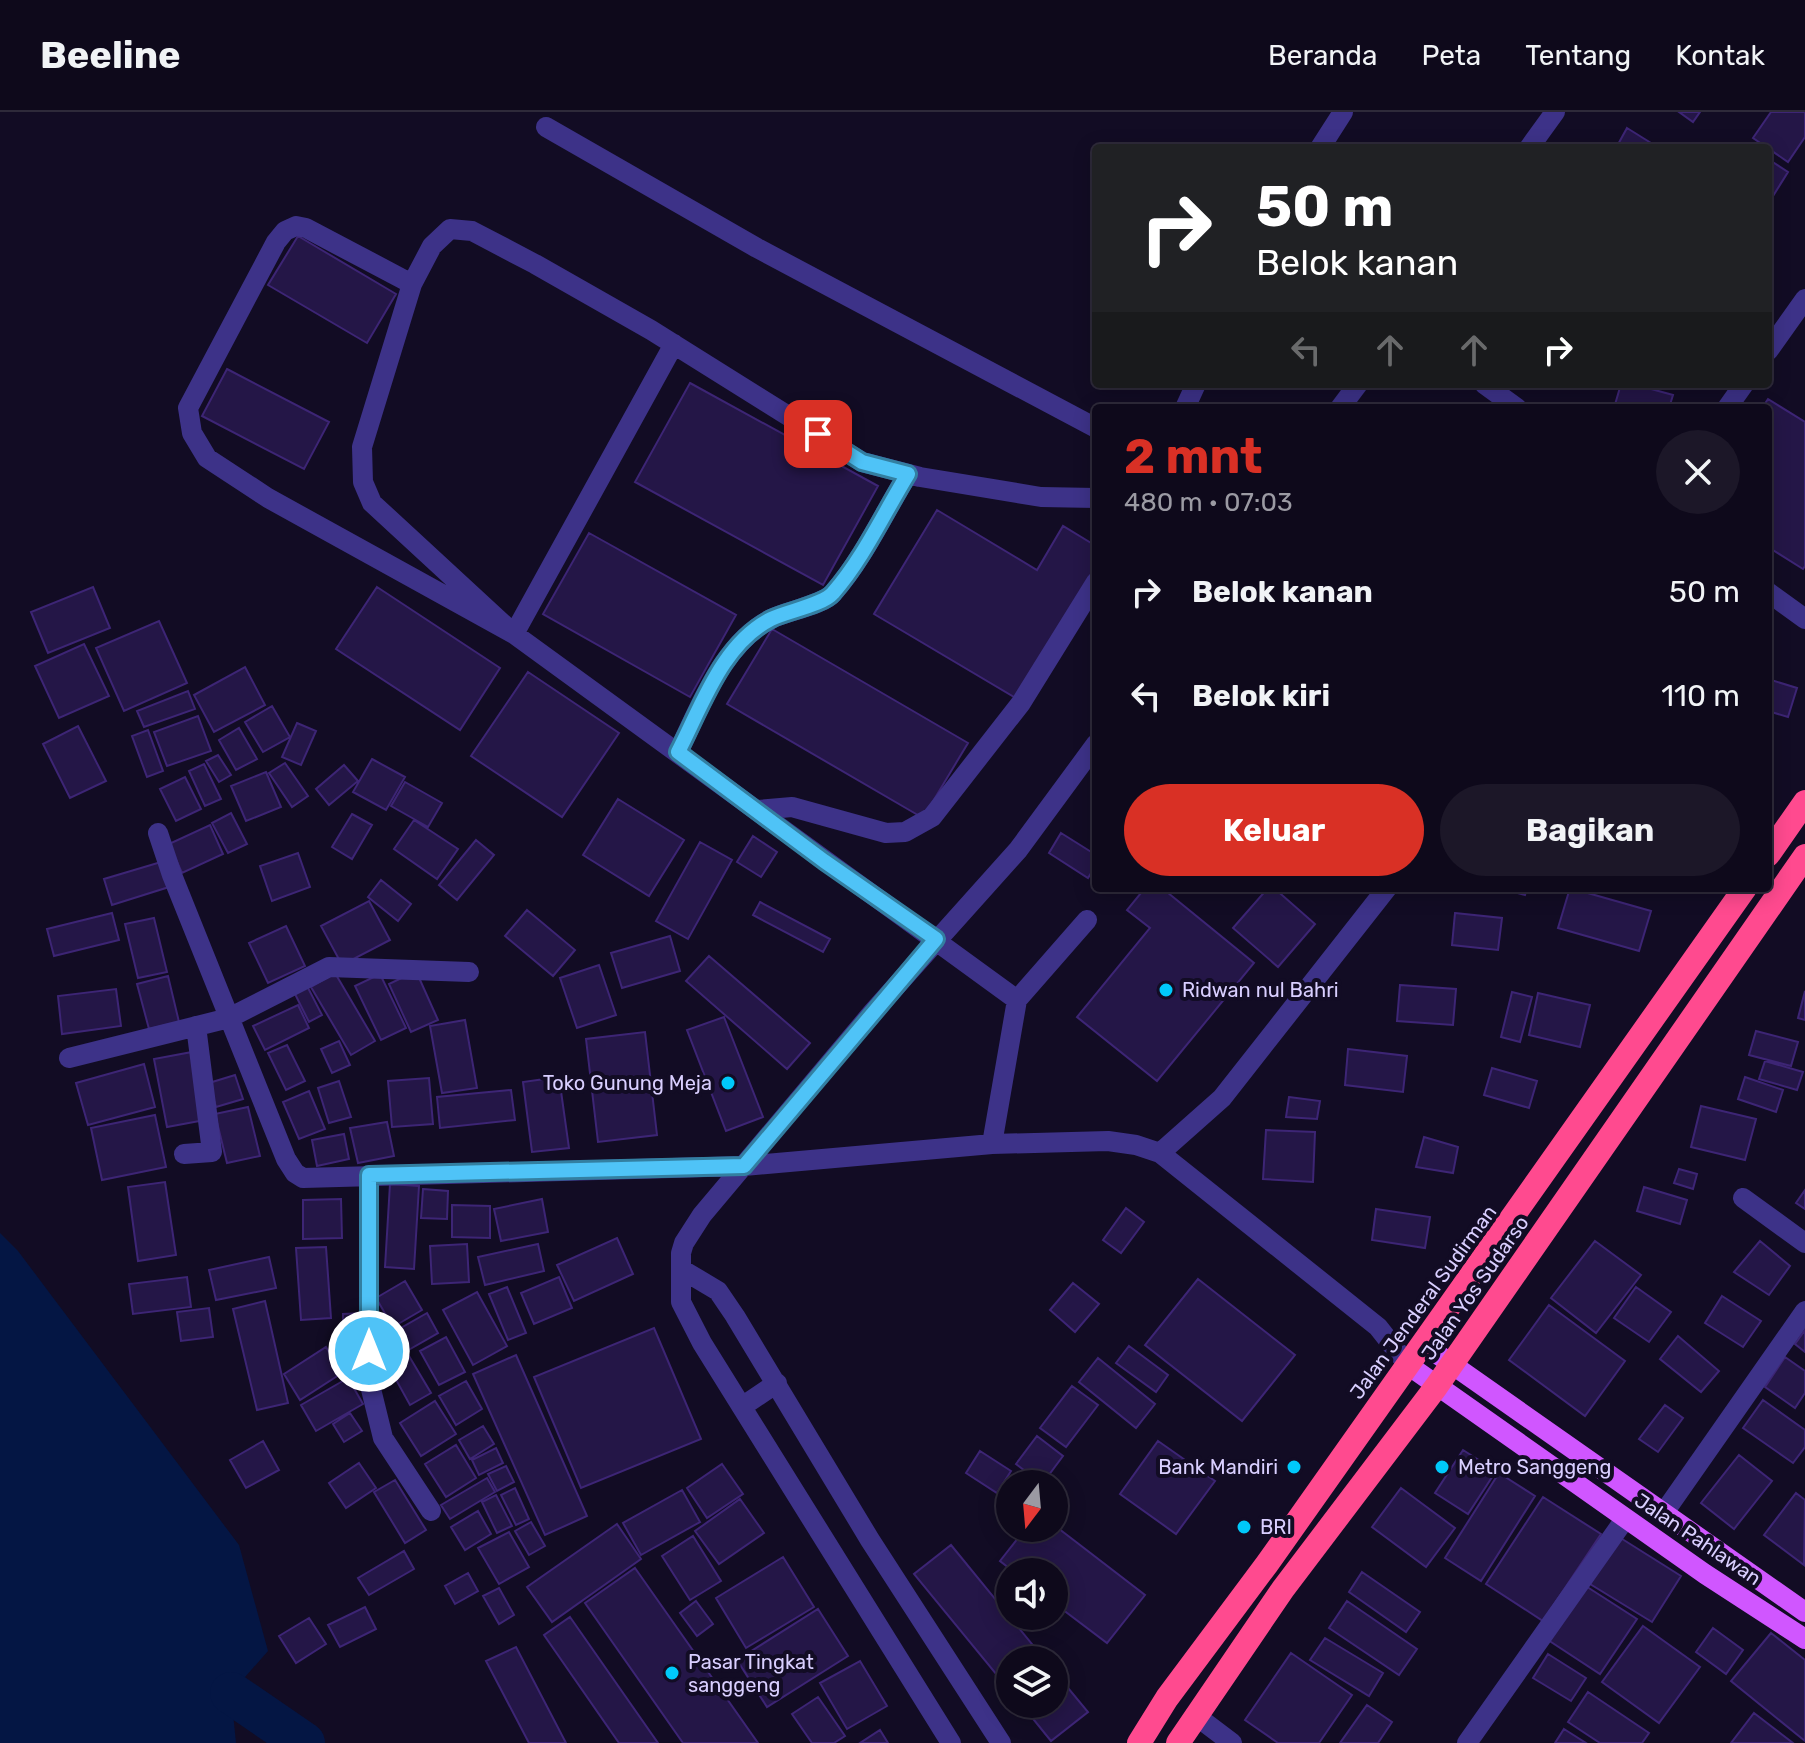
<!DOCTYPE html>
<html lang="id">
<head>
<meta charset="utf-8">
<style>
	body { margin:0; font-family:Rubik,sans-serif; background:#1c1728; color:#f1f3f6; height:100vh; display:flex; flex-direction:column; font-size:30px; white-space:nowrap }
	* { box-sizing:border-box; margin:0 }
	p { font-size:26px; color:#9b9aa3 }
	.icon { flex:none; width:44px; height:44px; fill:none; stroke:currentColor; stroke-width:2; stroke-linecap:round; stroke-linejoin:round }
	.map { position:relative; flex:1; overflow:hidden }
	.drawer { position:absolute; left:1092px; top:292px; width:680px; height:488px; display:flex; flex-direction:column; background:#0e091b; border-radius:8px; box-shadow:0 4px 20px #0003,0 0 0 2px #2e2a3a }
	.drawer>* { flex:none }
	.banner { position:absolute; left:1092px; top:32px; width:680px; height:244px; border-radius:8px; box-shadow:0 4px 20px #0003,0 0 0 2px #2e2a3a; background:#202124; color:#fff; overflow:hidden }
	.needle { width:52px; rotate:196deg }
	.fabs { position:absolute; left:996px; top:1358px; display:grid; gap:16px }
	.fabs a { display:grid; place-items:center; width:72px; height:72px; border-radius:50%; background:#0e091b; box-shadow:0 4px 20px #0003,0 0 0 2px #2e2a3a; font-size:40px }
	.pin { position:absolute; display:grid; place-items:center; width:68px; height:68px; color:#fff; margin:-34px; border-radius:16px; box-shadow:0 4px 12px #0006 }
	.me { position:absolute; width:88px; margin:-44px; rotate:0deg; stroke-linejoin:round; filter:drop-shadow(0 0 6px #0008) }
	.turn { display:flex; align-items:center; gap:28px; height:168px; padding:0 32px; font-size:36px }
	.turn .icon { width:104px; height:104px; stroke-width:2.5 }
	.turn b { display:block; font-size:56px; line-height:68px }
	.lanes { display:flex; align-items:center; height:76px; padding:0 32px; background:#0003; justify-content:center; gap:40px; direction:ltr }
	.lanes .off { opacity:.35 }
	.round { display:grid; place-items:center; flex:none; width:84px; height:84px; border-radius:42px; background:#1c1728 }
	.headline { display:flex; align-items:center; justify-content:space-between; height:136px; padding:0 32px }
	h1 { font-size:48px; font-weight:700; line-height:60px; color:#d93025 }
	.button { display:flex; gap:16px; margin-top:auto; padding:16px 32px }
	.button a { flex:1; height:92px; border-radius:48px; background:#d93025; color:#fff; font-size:32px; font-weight:700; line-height:92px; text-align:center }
	.button a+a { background:#1c1728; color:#f1f3f6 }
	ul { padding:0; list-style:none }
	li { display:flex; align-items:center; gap:24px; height:104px; padding:0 32px }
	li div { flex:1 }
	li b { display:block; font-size:30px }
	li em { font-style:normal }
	header { display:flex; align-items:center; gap:48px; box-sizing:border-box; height:112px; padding:0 40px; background:#0e091b; border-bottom:2px solid #2e2a3a }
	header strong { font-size:38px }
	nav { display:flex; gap:44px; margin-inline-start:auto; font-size:28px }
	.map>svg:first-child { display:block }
</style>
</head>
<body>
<header>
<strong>Beeline</strong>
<nav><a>Beranda</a><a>Peta</a><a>Tentang</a><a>Kontak</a></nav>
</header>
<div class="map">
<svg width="1805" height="1631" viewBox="0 0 1805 1631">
	<rect width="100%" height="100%" fill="#120c24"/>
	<path fill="#041644" d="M0,1121L18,1139L239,1433L268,1539L231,1581L236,1631H0Z"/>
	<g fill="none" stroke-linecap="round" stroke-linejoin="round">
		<path stroke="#041644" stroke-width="42" d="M231,1581L304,1631"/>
	</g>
	<path fill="#241647" stroke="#3d2575" stroke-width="2" d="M1679,0H1700L1693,10Z
		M1771,0H1805V25L1788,50L1753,26Z
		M1627,16L1659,36H1616Z
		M1768,47L1788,60L1768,92Z
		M298,124L396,182L367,231L268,173Z
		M227,257L329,310L304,357L202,304Z
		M690,271L878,374L823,473L635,370Z
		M1621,272H1633L1673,283L1669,296H1614Z
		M1768,287L1805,310V454L1803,457L1768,435V296H1762Z
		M937,398L1037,458L1063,414L1096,434V459L1019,588L874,502Z
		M589,421L736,503L690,585L543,502Z
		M93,475L110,516L48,541L31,500Z
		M377,475L500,556L460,618L336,537Z
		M159,509L187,571L124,599L96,536Z
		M772,517L968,631L923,706L727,592Z
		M84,532L109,584L59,606L35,554Z
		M245,555L265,593L214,620L194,583Z
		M528,560L619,621L562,705L471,644Z
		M1768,567L1797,576L1788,605L1768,599Z
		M188,579L195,597L144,615L137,599Z
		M272,594L290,625L263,640L245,610Z
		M198,604L211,639L167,654L154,620Z
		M297,611L316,619L301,653L282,645Z
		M78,614L106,669L70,686L43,632Z
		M239,616L257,647L236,658L219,628Z
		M148,618L163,659L147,665L132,624Z
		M218,643L231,663L219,670L206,649Z
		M372,647L405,665L386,698L353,680Z
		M285,651L308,684L292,695L269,661Z
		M204,652L221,687L205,694L189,659Z
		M344,653L358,669L329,693L316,677Z
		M266,660L281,695L246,709L231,674Z
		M185,665L201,697L176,709L160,677Z
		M405,670L442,691L428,715L391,694Z
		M618,687L684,728L649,784L583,743Z
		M231,701L247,732L228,741L212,711Z
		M352,702L372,713L352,747L332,735Z
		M414,708L458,737L437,767L394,737Z
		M210,713L223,742L182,761L169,732Z
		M1061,721L1096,743V753L1088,766L1049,741Z
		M753,724L777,740L761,765L737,750Z
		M476,728L494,743L457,788L439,773Z
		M700,730L732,748L688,827L656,809Z
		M298,741L310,775L272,789L260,754Z
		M161,750L169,775L112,793L104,767Z
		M381,768L411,792L398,809L368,785Z
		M1145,776H1162L1254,851L1157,969L1077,905L1150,816L1127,798Z
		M1268,776H1274L1315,812L1278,855L1233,816Z
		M1499,776H1527L1525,783Z
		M1570,776L1651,799L1639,839L1558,816Z
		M369,789L390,828L342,853L321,814Z
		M760,790L830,827L823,840L753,803Z
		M527,798L575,838L553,864L505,824Z
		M112,801L119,828L54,844L47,817Z
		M1455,801L1502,806L1498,838L1452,833Z
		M154,806L167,860L138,866L125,812Z
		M286,814L305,854L268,871L249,831Z
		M670,824L680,859L622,876L611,841Z
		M709,844L810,931L787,957L686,869Z
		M599,853L616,903L577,916L560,866Z
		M416,859L438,908L411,920L389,872Z
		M335,861L375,929L351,943L311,875Z
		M380,862L406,916L381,928L355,874Z
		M168,864L179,910L149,917L137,872Z
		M306,872L322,903L309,910L293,878Z
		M1400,873L1456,877L1453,913L1397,909Z
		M116,877L121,914L62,922L58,884Z
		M1805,879V908L1798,906Z
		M1512,880L1532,885L1520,930L1501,925Z
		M1538,881L1590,893L1580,935L1529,923Z
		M298,893L309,916L265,938L253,914Z
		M724,905L763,1005L726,1019L687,918Z
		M465,908L477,976L442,981L430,914Z
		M1756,919L1798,930L1791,954L1749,943Z
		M645,920L657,1023L598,1030L586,927Z
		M339,929L350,953L332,961L321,937Z
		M287,933L305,969L286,978L268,941Z
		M1348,937L1407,944L1403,980L1345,973Z
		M192,940L205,1008L167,1015L154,947Z
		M1765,949L1803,960L1797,978L1759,967Z
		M144,952L155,995L88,1013L76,971Z
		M1492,956L1537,969L1529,996L1484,983Z
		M235,963L243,987L216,995L209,971Z
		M559,965L569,1036L532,1040L523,970Z
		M1745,965L1783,978L1776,1000L1738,987Z
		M429,966L433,1012L392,1015L388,969Z
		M339,969L351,1005L329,1011L318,976Z
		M511,978L515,1008L440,1016L437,985Z
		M309,979L325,1017L299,1027L283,990Z
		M1289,985L1320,989L1317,1007L1286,1005Z
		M1701,994L1756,1007L1745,1048L1691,1035Z
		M248,995L260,1044L227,1051L215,1002Z
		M155,1003L166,1055L102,1068L91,1016Z
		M387,1010L394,1044L358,1051L350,1016Z
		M1266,1018L1315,1020L1313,1070L1263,1067Z
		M344,1022L349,1047L317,1054L312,1028Z
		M1424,1025L1458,1035L1453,1061L1416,1055Z
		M1679,1057L1697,1062L1693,1077L1674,1071Z
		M165,1070L176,1143L138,1149L128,1075Z
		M390,1072L419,1074L414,1157L385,1155Z
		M1644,1075L1687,1088L1680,1112L1637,1099Z
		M423,1077L448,1079L447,1107L421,1106Z
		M1805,1078V1097L1796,1091Z
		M341,1087L342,1126L303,1127V1088Z
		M542,1087L548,1120L501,1129L494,1097Z
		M452,1093L490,1094V1126L452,1125Z
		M1126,1096L1144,1110L1121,1141L1103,1128Z
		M1376,1097L1430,1105L1425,1136L1372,1128Z
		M617,1126L633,1162L574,1189L557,1153Z
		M1595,1129L1641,1163L1596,1221L1551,1186Z
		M1760,1129L1790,1154L1769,1183L1734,1160Z
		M467,1132L469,1170L432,1172L430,1134Z
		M538,1132L544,1159L485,1173L478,1145Z
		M326,1135L331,1206L301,1208L296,1136Z
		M269,1145L276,1176L216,1188L209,1158Z
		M187,1165L191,1195L133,1202L129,1172Z
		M559,1165L572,1196L534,1212L521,1181Z
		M1198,1167L1295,1243L1242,1309L1145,1233Z
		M405,1169L422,1198L393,1215L376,1186Z
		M1073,1171L1099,1192L1075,1220L1050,1198Z
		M507,1175L526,1221L508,1228L489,1182Z
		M1636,1175L1671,1200L1649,1230L1614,1206Z
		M477,1180L507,1234L473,1253L443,1198Z
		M1722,1184L1761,1209L1743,1235L1705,1211Z
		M265,1189L288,1291L257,1298L233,1197Z
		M1549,1193L1625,1249L1585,1304L1509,1248Z
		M209,1196L213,1225L181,1229L177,1200Z
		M365,1201L366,1222L343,1223V1202Z
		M427,1201L438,1221L398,1244L387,1224Z
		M654,1216L701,1327L581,1376L534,1265Z
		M1805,1218V1240L1795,1232Z
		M1678,1224L1719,1259L1701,1280L1660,1247Z
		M446,1225L465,1260L439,1273L420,1239Z
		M1129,1234L1168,1263L1156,1280L1116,1251Z
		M326,1235L342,1261L300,1288L284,1262Z
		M516,1243L587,1404L545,1423L473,1262Z
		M409,1244L431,1281L410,1293L389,1255Z
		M1785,1245L1805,1259V1281L1795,1296L1765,1275Z
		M1098,1246L1155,1292L1136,1316L1079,1270Z
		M348,1266L363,1292L316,1319L301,1293Z
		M466,1269L482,1297L456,1313L439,1284Z
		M1072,1274L1098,1293L1066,1335L1040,1316Z
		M1763,1288L1805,1318V1335L1793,1351L1743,1316Z
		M435,1289L456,1322L421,1344L400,1311Z
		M1665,1293L1683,1306L1658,1340L1639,1327Z
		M350,1301L362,1319L344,1330L333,1312Z
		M483,1314L494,1332L470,1347L459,1328Z
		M1037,1324L1063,1344L1042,1372L1016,1352Z
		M263,1329L279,1358L246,1376L230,1348Z
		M1158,1329L1215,1369L1176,1422L1120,1382Z
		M456,1333L476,1366L446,1385L425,1352Z
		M496,1336L503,1351L479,1363L472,1348Z
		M1463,1338L1496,1359L1468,1402L1435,1381Z
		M980,1339L1011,1359L997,1381L966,1361Z
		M1739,1343L1772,1369L1734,1417L1701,1391Z
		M359,1351L376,1376L346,1396L329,1371Z
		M722,1352L743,1382L707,1406L687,1376Z
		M506,1354L514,1370L497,1379L488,1362Z
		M1499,1361L1535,1384L1481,1469L1445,1446Z
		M487,1366L495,1380L450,1407L441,1393Z
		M395,1368L426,1418L405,1431L374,1380Z
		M515,1376L529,1407L516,1413L501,1383Z
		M1401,1376L1455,1416L1426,1455L1372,1415Z
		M682,1378L700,1410L641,1443L623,1411Z
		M1796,1381L1805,1388L1804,1453L1764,1423Z
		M496,1383L512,1414L497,1421L482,1390Z
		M1543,1385L1601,1422L1543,1509L1486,1472Z
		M740,1387L764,1421L719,1452L695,1419Z
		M478,1399L491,1422L465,1438L451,1415Z
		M531,1410L545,1434L529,1443L515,1419Z
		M617,1412L641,1447L552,1510L527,1475Z
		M1054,1413L1145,1483L1107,1531L1054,1491V1460H1014L1000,1449L1026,1416H1054Z
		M509,1420L529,1455L499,1472L478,1436Z
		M693,1424L721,1469L690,1488L662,1444Z
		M1619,1425L1681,1464L1652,1510L1590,1472Z
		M951,1433L1045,1548H1010V1579L914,1462Z
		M404,1439L414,1457L369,1483L358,1466Z
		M783,1445L814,1495L746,1536L716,1486Z
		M635,1456L758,1631H683L585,1491Z
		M1362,1460L1420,1500L1406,1520L1349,1480Z
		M468,1461L478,1479L455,1492L445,1474Z
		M1581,1471L1637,1507L1600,1562L1545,1526Z
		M499,1476L514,1503L499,1512L483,1484Z
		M696,1489L713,1512L697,1524L680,1501Z
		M1347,1489L1417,1537L1399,1563L1329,1516Z
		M365,1495L376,1517L340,1535L328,1513Z
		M818,1497L848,1544L767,1595L737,1548Z
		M570,1505L658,1631H619L544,1523Z
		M309,1506L326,1532L296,1551L279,1524Z
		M1643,1514L1700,1555L1659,1611L1602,1570Z
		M1713,1516L1743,1538L1726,1562L1696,1540Z
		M1771,1521L1805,1548V1629L1731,1569Z
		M1325,1526L1383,1561L1369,1584L1310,1548Z
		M516,1535L566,1631H529L486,1549Z
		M1291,1541L1352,1583L1319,1631H1278L1245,1608Z
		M1548,1542L1586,1566L1571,1589L1533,1566Z
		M860,1549L887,1594L847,1617L820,1571Z
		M1054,1559L1088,1600L1051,1629L1021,1592H1054Z
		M1588,1580L1649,1621L1642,1631H1600L1568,1610Z
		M818,1585L845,1624L834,1631H812L792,1602Z
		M1367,1593L1392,1610L1378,1631H1340Z
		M1754,1601L1793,1631H1731Z
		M1564,1617L1586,1631H1555Z
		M880,1618L888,1631H860Z"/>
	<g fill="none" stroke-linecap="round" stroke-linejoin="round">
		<path stroke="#3d3288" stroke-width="20" d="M546,15L757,136L1096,316
			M1320,36L1343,0
			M1529,36L1555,0
			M412,172L306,116L296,114L285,119L276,130L188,296L192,321L207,346L268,386L514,522L674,232
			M1768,239L1805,187
			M1484,272L1517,296
			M1185,296L1196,272
			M1340,296L1358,272
			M1727,296L1744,272
			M1768,480L1805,507
			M678,640C701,594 722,532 771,507C787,499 823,493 833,481C863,447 884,401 908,362
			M758,698L792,695L886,721L905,720L932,705L1021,591L1096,470
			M158,721L172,763L286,1047L295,1061L303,1066L744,1054L992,1032L1108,1029L1136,1033L1160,1041L1378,1215L1408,1253
			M1017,888L1087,808
			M69,946L229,906L329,855L469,860
			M992,1032L1017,888L514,522L372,391L363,370L362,335L412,172L432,134L450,117L472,119L535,152L651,218L862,350L920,365L1041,385L1096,386
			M1160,1041L1222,986L1387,776
			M184,1042L212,1040L196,914
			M369,1063V1269L383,1326L431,1399
			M1743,1086L1805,1131
			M681,1157L718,1179L735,1204L870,1428L1001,1631
			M743,1294L777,1271
			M1663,1402L1805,1199
			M1195,1603L1232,1631
			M951,1631L702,1231L681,1190V1141L684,1131L702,1103L872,901L1018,738L1096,632
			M1467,1631L1625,1407"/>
		<path stroke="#d056ff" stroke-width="20" d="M1423,1232L1805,1500
			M1408,1253L1705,1462L1805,1527"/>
		<path stroke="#ff4a8f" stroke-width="24" d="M1768,743L1805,690
			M1139,1631L1167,1586L1267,1452L1745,776
			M1178,1631L1283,1477L1436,1275L1805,744"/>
	</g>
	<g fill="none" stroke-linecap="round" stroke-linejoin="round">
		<g stroke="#337fa1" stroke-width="20">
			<path id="route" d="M369,1239V1063L744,1054L936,827L824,749L678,640C702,594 722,532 771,507C787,499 823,493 833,481C863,447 884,401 908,362L862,350L818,322"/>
		</g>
		<use href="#route" stroke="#4fc3f7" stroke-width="14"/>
	</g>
	<g fill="#00c9fa" stroke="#120c24" stroke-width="3">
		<circle cx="1166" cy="878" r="8"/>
		<circle cx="728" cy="971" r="8"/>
		<circle cx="1294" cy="1355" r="8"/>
		<circle cx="1442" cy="1355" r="8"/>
		<circle cx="1244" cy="1415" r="8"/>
		<circle cx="672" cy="1561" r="8"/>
	</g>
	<g text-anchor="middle" stroke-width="8" stroke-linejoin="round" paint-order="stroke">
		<g font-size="20" fill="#d9cfff" stroke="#120c24" text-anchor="start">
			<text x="1182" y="885">Ridwan nul Bahri</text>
			<text x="712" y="978" text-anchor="end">Toko Gunung Meja</text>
			<text x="1278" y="1362" text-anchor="end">Bank Mandiri</text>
			<text x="1458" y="1362">Metro Sanggeng</text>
			<text x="1260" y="1422">BRI</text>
			<text x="688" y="1557">Pasar Tingkat<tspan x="688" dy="23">sanggeng</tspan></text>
		</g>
		<g font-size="20" fill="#d9cfff" stroke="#120c24">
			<text transform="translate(1475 1176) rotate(-55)" y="7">Jalan Yos Sudarso</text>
			<text transform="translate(1423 1190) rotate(-54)" y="7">Jalan Jenderal Sudirman</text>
			<text transform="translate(1698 1427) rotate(34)" y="7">Jalan Pahlawan</text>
		</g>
	</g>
</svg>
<div class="fabs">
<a><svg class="needle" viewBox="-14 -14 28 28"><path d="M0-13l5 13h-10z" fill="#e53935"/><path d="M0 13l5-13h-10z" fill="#9b9aa3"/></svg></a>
<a><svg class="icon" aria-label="sound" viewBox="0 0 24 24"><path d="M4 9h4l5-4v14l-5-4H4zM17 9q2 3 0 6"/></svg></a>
<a><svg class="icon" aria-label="layers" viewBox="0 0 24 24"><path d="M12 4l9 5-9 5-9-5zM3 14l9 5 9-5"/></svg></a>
</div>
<div class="pin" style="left:818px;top:322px;background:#d93025"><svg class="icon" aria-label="arrive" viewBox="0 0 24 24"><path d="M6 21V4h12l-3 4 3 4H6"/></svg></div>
<svg class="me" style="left:369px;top:1239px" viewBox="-20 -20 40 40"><circle r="17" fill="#4fc3f7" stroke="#fff" stroke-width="3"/><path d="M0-11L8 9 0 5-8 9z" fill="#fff"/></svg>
<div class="banner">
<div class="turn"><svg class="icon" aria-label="right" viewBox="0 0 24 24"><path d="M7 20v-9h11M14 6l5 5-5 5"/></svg><div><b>50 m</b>Belok kanan</div></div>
<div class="lanes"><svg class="icon off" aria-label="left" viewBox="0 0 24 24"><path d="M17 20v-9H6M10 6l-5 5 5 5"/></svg><svg class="icon off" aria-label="ahead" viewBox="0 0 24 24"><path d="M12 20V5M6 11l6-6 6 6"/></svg><svg class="icon off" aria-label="ahead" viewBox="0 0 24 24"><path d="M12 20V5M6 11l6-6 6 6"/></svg><svg class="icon" aria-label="right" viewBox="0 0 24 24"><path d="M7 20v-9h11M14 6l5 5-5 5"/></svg></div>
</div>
<section class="drawer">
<div class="headline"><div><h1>2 mnt</h1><p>480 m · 07:03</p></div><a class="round"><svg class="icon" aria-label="close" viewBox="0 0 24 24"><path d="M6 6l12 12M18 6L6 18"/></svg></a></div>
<ul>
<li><svg class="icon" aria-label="right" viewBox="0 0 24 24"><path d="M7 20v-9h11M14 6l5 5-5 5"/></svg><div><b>Belok kanan</b></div><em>50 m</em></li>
<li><svg class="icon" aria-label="left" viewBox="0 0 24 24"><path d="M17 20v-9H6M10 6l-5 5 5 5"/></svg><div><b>Belok kiri</b></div><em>110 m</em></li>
</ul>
<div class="button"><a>Keluar</a><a>Bagikan</a></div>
</section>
</div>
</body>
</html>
